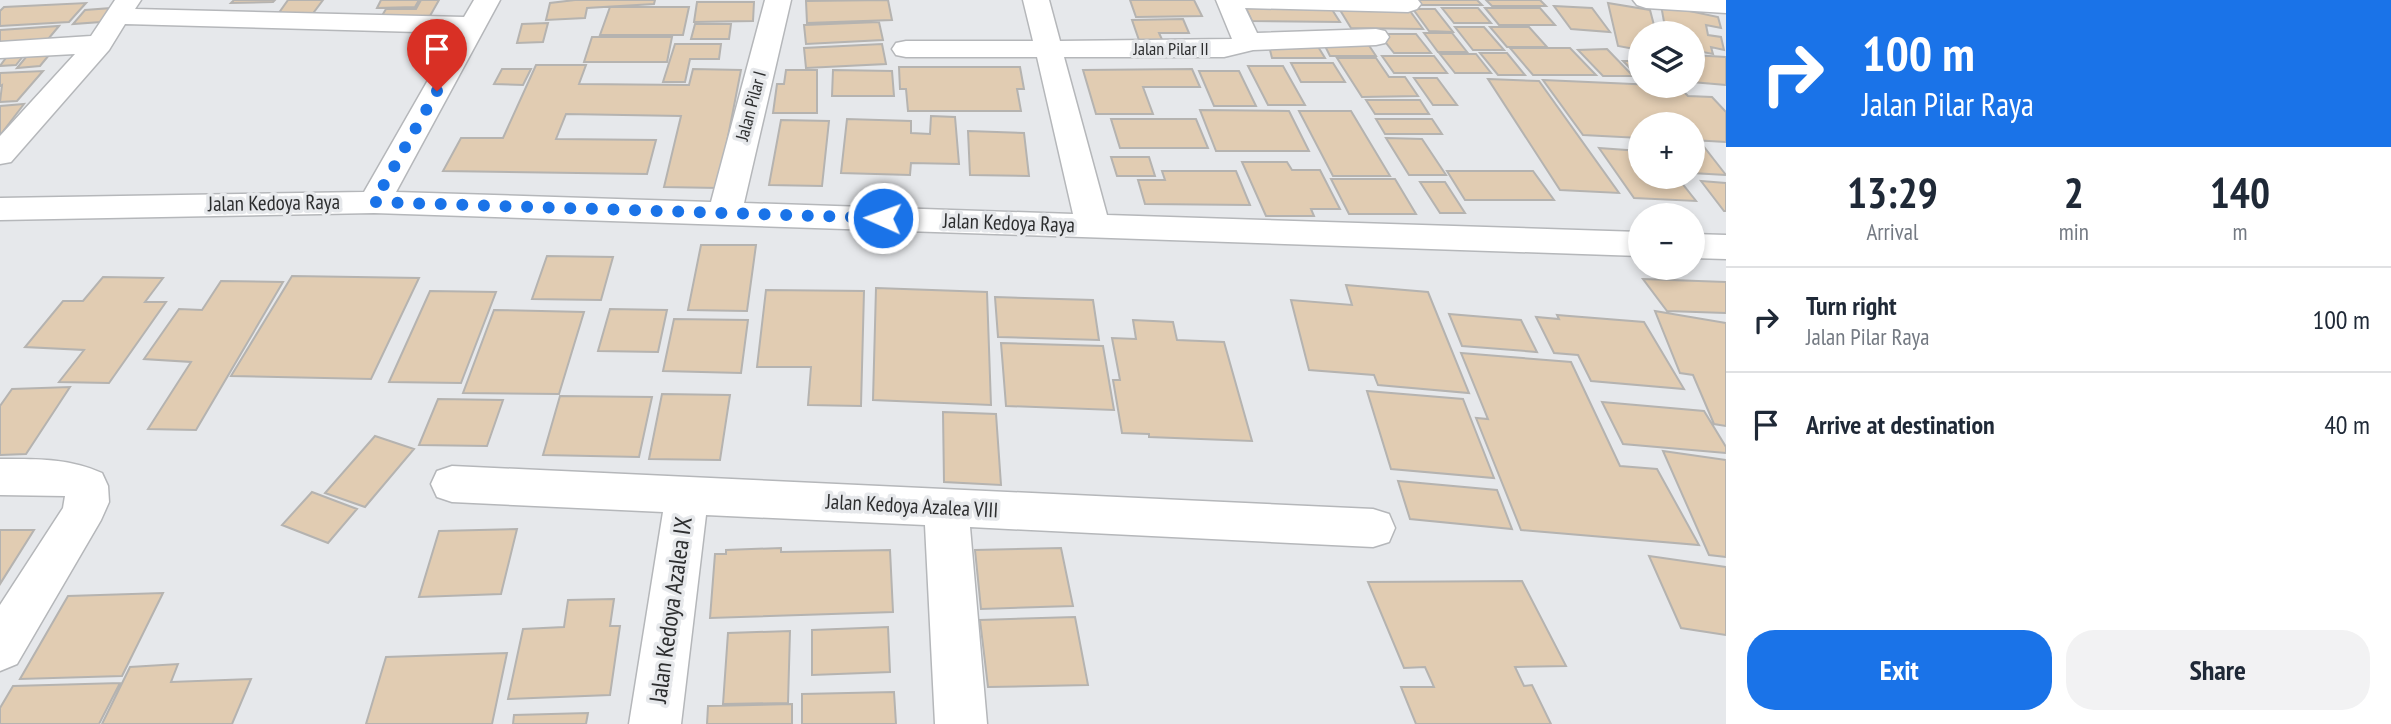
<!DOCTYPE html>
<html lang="en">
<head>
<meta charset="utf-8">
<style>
	body { margin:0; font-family:"PT Sans Narrow",sans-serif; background:#f2f2f3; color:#1f2937; height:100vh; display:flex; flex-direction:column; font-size:26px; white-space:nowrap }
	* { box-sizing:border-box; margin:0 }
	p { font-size:23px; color:#747a83 }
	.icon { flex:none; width:38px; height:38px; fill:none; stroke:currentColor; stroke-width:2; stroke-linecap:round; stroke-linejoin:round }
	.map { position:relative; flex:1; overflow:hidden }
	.drawer { display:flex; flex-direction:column; background:#fff; width:665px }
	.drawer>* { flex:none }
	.hud { background:#1a73e8; color:#fff; overflow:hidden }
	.controls { position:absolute; left:1628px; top:21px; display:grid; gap:14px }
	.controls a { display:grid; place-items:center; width:77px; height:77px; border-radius:50%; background:#fff; box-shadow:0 4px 10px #0003; font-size:35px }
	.pin { position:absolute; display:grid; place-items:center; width:60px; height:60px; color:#fff; margin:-72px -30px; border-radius:50% 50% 50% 0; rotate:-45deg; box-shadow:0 0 7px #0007 }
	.pin .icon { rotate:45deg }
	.me { position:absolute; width:77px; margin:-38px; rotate:272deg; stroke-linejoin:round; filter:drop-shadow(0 0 5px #0008) }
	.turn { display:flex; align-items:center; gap:24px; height:147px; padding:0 21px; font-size:32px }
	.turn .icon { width:91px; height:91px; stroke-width:2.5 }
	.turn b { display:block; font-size:49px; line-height:60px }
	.eta { display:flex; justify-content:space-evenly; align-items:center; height:119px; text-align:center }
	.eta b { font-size:42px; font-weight:700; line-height:49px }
	.primary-button { display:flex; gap:14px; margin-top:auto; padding:14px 21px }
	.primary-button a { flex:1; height:80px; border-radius:28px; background:#1a73e8; color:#fff; font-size:28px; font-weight:700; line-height:80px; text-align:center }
	.primary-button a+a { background:#f2f2f3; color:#1f2937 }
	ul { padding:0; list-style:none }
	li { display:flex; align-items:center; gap:21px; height:105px; padding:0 21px; border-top:2px solid #e0e1e3 }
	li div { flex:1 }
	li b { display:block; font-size:26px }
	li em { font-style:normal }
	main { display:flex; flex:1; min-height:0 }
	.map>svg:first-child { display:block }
</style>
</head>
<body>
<main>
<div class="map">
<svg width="1726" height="724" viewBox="0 0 1726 724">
	<rect width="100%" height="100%" fill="#e6e8eb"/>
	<path fill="#e1ccb2" stroke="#b5b3b0" stroke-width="2" d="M234,0H275L273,2L231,3Z
		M288,0H323L311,16L276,17Z
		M381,0H419L415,7L377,8Z
		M421,0H439L426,23L377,24L386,9H416Z
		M575,0H655L654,4L587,8L585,18L546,20L550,3Z
		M888,0L892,20L807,23L806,1Z
		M1130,0H1194L1202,16L1136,17Z
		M1412,0H1477L1482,5H1416Z
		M1486,0H1540L1546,6H1492Z
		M697,2H754L753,21L694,22Z
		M86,3L69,22L0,26V11L4,7Z
		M1608,3L1650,10L1656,33H1640V50L1618,46Z
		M1661,5L1718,17L1721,28L1706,25L1708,35L1721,37L1724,50L1711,47L1713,54L1692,50V33H1666Z
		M1245,6L1331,8L1340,22L1252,21Z
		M1554,6L1592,8L1610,32L1571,29Z
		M610,7H689L683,35H600Z
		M112,8L101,22L73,24L85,10Z
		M1442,8H1478L1491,23H1454Z
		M1485,8H1540L1555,25H1499Z
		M1413,9H1435L1453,32L1429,31Z
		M1340,10L1410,11L1423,29L1351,28Z
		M1183,19L1189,33H1159L1165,46H1141L1132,20Z
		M879,22L883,40L806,44L804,25Z
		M548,23L543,42L517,43L522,24Z
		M695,24H731L729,39H691Z
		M59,26L44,44L0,46V30Z
		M1455,27H1484L1504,50H1473Z
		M1490,27H1529L1547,47H1507Z
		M1424,33H1452L1467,52H1438Z
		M1379,34H1416L1431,53H1394Z
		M592,37H672L667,62H584Z
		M675,44H721L719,59H690L685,82H663Z
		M882,44L886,64L806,68L804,48Z
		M1324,44H1368L1376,56H1330Z
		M1317,45L1325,58H1272L1269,46Z
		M1510,48H1570L1596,75H1533Z
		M54,49L40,66L17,68L31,51Z
		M1607,49L1633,76H1603L1578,50Z
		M28,50L16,65L0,66L11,51Z
		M1480,53H1507L1525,75H1498Z
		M1440,54H1476L1491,73H1455Z
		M1692,55L1726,57V85L1692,82Z
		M1382,56H1434L1447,73H1394Z
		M1337,58H1376L1389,77H1405L1418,96L1362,97Z
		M1623,61H1640V78Z
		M1291,63H1333L1345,82H1301Z
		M536,65H586L579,84L689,85L693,69L741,70L718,188L664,187L681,116L566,114L556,139L656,140L647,174L443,171L461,138H503Z
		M1248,66H1283L1305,105H1268Z
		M899,67H1020L1024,89H1017L1021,111H908L906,89H900Z
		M502,69H531L523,85L494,84Z
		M1192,69L1200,87H1143L1153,114H1096L1083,70Z
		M786,70H817V113H773L777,84H784Z
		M833,70L892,71L894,96H832Z
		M43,71L17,101L0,102L2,85L0,86V73Z
		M1199,71H1239L1256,106H1214Z
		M1414,78H1437L1457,105H1433Z
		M1488,79L1539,81L1619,193L1560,190Z
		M1543,80L1678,86L1688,96L1712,97L1726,112V142L1692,140V124H1640V138L1583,135Z
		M1366,100H1420L1429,114H1375Z
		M24,104L1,134H0V106Z
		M1200,110L1289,111L1309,151H1216Z
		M1299,111H1351L1390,176H1333Z
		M931,116L955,117L959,164L911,163L910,175L841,173L847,119L911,121V133L930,134Z
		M1111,119H1196L1208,148H1120Z
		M1376,119H1432L1442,134H1385Z
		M781,120L829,121L822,186L769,185Z
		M968,131L1024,133L1029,176L970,175Z
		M1386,138L1422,139L1446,175H1409Z
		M1692,143H1701L1726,175L1692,173Z
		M1599,148L1640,151V177H1677L1696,201L1634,198Z
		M1111,157H1149L1155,176H1117Z
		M1242,162H1287L1292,170H1320L1340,209H1311L1314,216H1266Z
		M1162,171H1236L1250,205L1145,204L1138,180H1165Z
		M1447,171H1533L1554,200H1465Z
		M1331,179H1395L1416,214H1349Z
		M1701,181L1726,183V211H1724Z
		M1420,182H1445L1465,213H1440Z
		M701,245H756L747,311L688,310Z
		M547,256L613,257L601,300L532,299Z
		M292,276L419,278L371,379L231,376Z
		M103,277L163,278L145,302H166L109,383L59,382L84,350L25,347L63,301H83Z
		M1643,279L1726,282V313L1667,311Z
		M221,281L283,282L196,430L148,429L191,362L144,359L179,309L202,310Z
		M1346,285L1428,292L1469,393L1378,385L1374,375L1309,370L1291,300L1352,305Z
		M876,288L987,292L991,405L873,400Z
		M766,290L864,291L861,406L808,405L811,367H757Z
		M430,291L496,292L461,383L389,382Z
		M995,297L1093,300L1099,340L998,337Z
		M610,309L667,310L658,352L598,351Z
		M494,310L584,312L559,394L463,393Z
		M1655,311L1726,323V426L1714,424L1693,375L1680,373Z
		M1449,314L1521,320L1537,352L1462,346Z
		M1557,315L1644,322L1684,389L1591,381L1578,355L1554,353L1536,317L1559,319Z
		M674,319L748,320L741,373L663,371Z
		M1133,320L1173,322L1177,340L1224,342L1252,441L1149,437V434L1122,433L1113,380H1120L1112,338L1136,339Z
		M1001,343L1103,346L1114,410L1006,406Z
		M1461,353L1571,362L1620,466L1657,469L1699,545L1521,530L1476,418L1488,419Z
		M70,387L26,454L0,455V406L12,389Z
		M1367,391L1463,399L1494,478L1391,469Z
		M662,394L730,395L720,460L649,459Z
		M560,396L652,397L639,457L543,455Z
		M438,399L503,400L487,446L419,445Z
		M1602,402L1704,411L1726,447V453L1623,444Z
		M943,412L996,414L1001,485L944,482Z
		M375,436L414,449L365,507L325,493Z
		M1663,451L1726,460V557L1709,555Z
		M1398,481L1497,490L1512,529L1410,519Z
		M312,492L357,509L328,543L282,525Z
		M517,529L501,594L419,597L439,531Z
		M0,530H34L0,584Z
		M781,548V552L890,550L893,612L710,618L715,554H726V550Z
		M1061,548L1073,606L981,609L975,550Z
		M1649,556L1726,567V635L1681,628Z
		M1522,581L1566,666L1515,667L1524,686L1532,685L1551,724H1416L1401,687H1434L1425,667L1404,668L1368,582Z
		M163,593L122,676L20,679L68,596Z
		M614,599L610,626H620L610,695L508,699L523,629L564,627L568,600Z
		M1075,617L1088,685L988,687L980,620Z
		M888,627L890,672L812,675V630Z
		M790,631L788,703L723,704L728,633Z
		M507,653L492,724H366L386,657Z
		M178,664L171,682L251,679L232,724H102L130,667Z
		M120,683L99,724H0V708L13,686Z
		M894,692L896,724H802V694Z
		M792,704V724H707L708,706Z
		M588,713L586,724H513L514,715Z"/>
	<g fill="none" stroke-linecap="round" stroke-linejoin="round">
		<g stroke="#b5b7ba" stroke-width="3">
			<path id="minor" d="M115,0H141L135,9L464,17L474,0H500L396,192L711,202L765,0H791L744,203L1073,214L1037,57H906L896,55L892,49L896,43L906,41H1033L1023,0H1049L1060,41L1232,39L1216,0H1418L1421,4L1417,9L1408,12L1245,8L1257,33L1376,29L1385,31L1389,37L1385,43L1376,45L1253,50L1224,57H1064L1107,215L1640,232V256L374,213L0,220V198L364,192L455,33L125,24L109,50L11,162L0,164V136L75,54L0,58V42L91,36Z
				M1633,0H1726V13L1646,8L1637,5Z
				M1692,234L1726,235V259L1692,258Z
				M0,459C37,459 68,458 102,473L108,486L109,502L101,520L17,664L0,671V605L63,508L65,496L0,495Z
				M452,466L1373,509L1389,514L1395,528L1389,542L1373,547L970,527L987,724H935L925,525L706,515L681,724H629L663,512L452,502L437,497L431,484L437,471Z"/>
		</g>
		<use href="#minor" fill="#fff" fill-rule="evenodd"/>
	</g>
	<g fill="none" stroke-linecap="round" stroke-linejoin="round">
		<path stroke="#1a73e8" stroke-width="12" stroke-dasharray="0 21.6" d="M437,91L374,202L883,218"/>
	</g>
	<g text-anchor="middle" stroke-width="7" stroke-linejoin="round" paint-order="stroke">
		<g font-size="18" fill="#2d2e2f" stroke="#e6e8eb">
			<text x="1171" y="55">Jalan Pilar II</text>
			<text transform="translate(751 106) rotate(-75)" y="6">Jalan Pilar I</text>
		</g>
		<g font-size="21" fill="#2d2e2f" stroke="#e6e8eb">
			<text transform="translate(274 203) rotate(-1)" y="7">Jalan Kedoya Raya</text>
			<text transform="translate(1009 223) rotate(2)" y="7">Jalan Kedoya Raya</text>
			<text transform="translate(912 506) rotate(3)" y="7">Jalan Kedoya Azalea VIII</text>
		</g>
		<g font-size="24" fill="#2d2e2f" stroke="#e6e8eb">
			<text transform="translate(671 610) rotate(-82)" y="8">Jalan Kedoya Azalea IX</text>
		</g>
	</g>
</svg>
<div class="controls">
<a><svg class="icon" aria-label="layers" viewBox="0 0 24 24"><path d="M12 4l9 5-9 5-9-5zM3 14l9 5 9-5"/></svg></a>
<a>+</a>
<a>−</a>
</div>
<div class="pin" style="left:437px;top:91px;background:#d93025"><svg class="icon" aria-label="arrive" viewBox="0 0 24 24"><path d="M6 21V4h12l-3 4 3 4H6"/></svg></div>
<svg class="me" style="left:883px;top:218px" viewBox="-20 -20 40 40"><circle r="17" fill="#1a73e8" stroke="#fff" stroke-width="3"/><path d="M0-11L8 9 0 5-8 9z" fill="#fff"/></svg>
</div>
<section class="drawer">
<div class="hud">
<div class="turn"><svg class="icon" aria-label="right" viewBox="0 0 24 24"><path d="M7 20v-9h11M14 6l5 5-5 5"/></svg><div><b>100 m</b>Jalan Pilar Raya</div></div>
</div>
<div class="eta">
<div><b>13:29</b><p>Arrival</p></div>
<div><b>2</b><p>min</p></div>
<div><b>140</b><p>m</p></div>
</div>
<ul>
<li><svg class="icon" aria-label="right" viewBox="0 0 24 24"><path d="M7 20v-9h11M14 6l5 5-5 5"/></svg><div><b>Turn right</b><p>Jalan Pilar Raya</p></div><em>100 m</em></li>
<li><svg class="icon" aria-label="arrive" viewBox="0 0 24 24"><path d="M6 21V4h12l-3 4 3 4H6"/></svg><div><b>Arrive at destination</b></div><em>40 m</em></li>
</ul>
<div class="primary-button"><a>Exit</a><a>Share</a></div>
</section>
</main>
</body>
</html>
